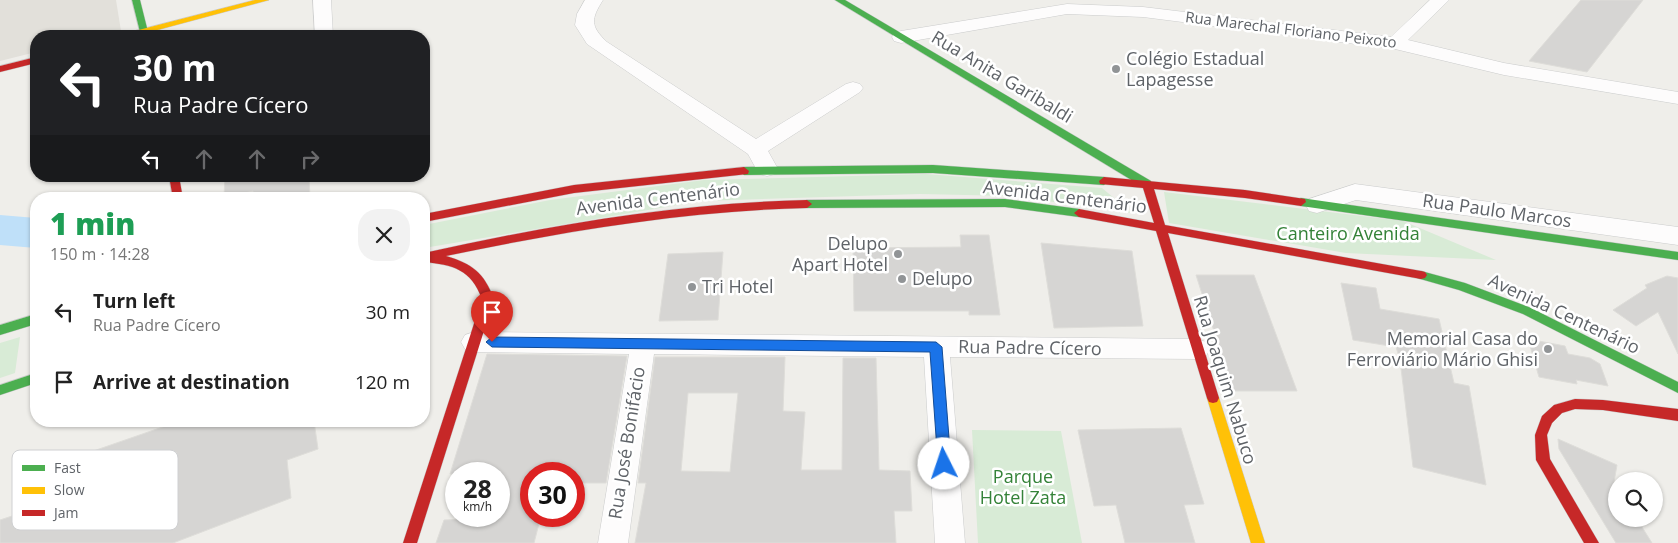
<!DOCTYPE html>
<html lang="en">
<head>
<meta charset="utf-8">
<style>
	body { margin:0; font-family:"Open Sans",sans-serif; background:#f2f2f2; color:#222; height:100vh; display:flex; flex-direction:column; font-size:19px; white-space:nowrap }
	* { box-sizing:border-box; margin:0 }
	p { font-size:16px; color:#767676 }
	.icon { flex:none; width:28px; height:28px; fill:none; stroke:currentColor; stroke-width:2; stroke-linecap:round; stroke-linejoin:round }
	.map { position:relative; flex:1; overflow:hidden }
	.sheet { position:absolute; left:30px; top:192px; width:400px; height:235px; display:flex; flex-direction:column; background:#fff; border-radius:20px; box-shadow:0 1px 4px #0004 }
	.sheet>* { flex:none }
	.hud { position:absolute; left:30px; top:30px; width:400px; height:152px; border-radius:20px; box-shadow:0 1px 4px #0004; background:#202124; color:#fff; overflow:hidden }
	.fabs { position:absolute; left:1608px; top:472px; display:grid; gap:10px }
	.fabs a { display:grid; place-items:center; width:55px; height:55px; border-radius:50%; background:#fff; box-shadow:0 1px 4px #0004; font-size:25px }
	.speed { position:absolute; left:445px; top:462px; display:flex; gap:10px; font-size:25px; font-weight:700; text-align:center }
	.speed>* { display:grid; place-content:center; width:65px; height:65px; border-radius:50%; background:#fff; box-shadow:0 1px 4px #0004; line-height:1 }
	.speed small { font-size:12px; font-weight:400 }
	.speed .limit { border:8px solid #d22; background:#fff; color:#111 }
	.pin { position:absolute; display:grid; place-items:center; width:42px; height:42px; color:#fff; margin:-51px -21px; border-radius:50% 50% 50% 0; rotate:-45deg; box-shadow:0 0 5px #0007 }
	.pin .icon { rotate:45deg }
	.me { position:absolute; width:55px; margin:-28px; rotate:356deg; stroke-linejoin:round; filter:drop-shadow(0 0 4px #0008) }
	.turn { display:flex; align-items:center; gap:18px; height:105px; padding:0 20px; font-size:22px }
	.turn .icon { width:65px; height:65px; stroke-width:2.5 }
	.turn b { display:block; font-size:35px; line-height:42px }
	.lanes { display:flex; align-items:center; height:48px; padding:0 20px; background:#0003; justify-content:center; gap:25px; direction:ltr }
	.lanes .off { opacity:.35 }
	.round { display:grid; place-items:center; flex:none; width:52px; height:52px; border-radius:20px; background:#f2f2f2 }
	.headline { display:flex; align-items:center; justify-content:space-between; height:85px; padding:0 20px }
	h1 { font-size:30px; font-weight:800; line-height:38px; color:#1e9e55 }
	ul { padding:0; list-style:none }
	li { display:flex; align-items:center; gap:15px; height:70px; padding:0 20px }
	li div { flex:1 }
	li b { display:block; font-size:19px }
	li em { font-style:normal }
	.map>svg:first-child { display:block }
</style>
</head>
<body>
<div class="map">
<svg width="1678" height="543" viewBox="0 0 1678 543">
	<rect width="100%" height="100%" fill="#efeeea"/>
	<path fill="#e2e0da" d="M0,0H116L121,31L99,36H36V52L0,61Z"/>
	<path fill="#d8ebd6" d="M926,174L1102,188L1132,213L1011,196L920,194L701,201L424,248V225L550,200L704,180Z
		M1164,192L1403,221L1496,260L1346,253L1169,223Z
		M20,337L15,373L0,378V343Z
		M972,430L1061,431L1082,543H978Z"/>
	<g fill="none" stroke-linecap="round" stroke-linejoin="round">
		<path fill="#bfe0f9" fill-rule="evenodd" d="M0,215L36,218V248L0,245Z"/>
	</g>
	<path fill="#d6d5d3" stroke="#deddd9" fill-rule="evenodd" d="M1581,0H1643L1587,72L1529,61Z
		M225,176H309L310,199H253V191L224,198Z
		M960,235H989L1000,315H969V311H854L853,248L961,247Z
		M1041,243L1132,251L1143,326L1054,328Z
		M723,252L718,320L659,321L668,254Z
		M1196,275H1254L1297,391H1233Z
		M1667,276L1678,278V354L1658,312L1636,326L1613,310L1647,288L1645,285Z
		M1341,283L1376,288L1380,309L1439,319L1454,383L1469,386L1486,485L1413,467L1400,360L1396,347L1353,340Z
		M1528,339L1565,346L1568,354L1590,358L1600,364L1608,386L1576,380L1577,384L1539,377Z
		M487,354L627,356L606,483H574V474H531V516H541L534,543H436L444,520L499,518V474H450Z
		M655,357H785L783,411L805,412L801,470H842L843,358H876L879,470L910,471L912,511H894L896,543H635L646,483H638ZM688,393H738L730,472L681,471Z
		M180,421H314L318,449L287,460L291,498L173,543H0V520L24,512L27,474Z
		M1181,428L1204,504L1184,505L1195,543H1125L1116,505L1094,506L1078,430Z
		M1558,439L1617,465L1614,482L1616,486V519H1637L1652,543H1616L1559,449Z"/>
	<g fill="none" stroke-linecap="round" stroke-linejoin="round">
		<g stroke="#cbcccc" stroke-width="1">
			<path id="street" d="M313,0H331L333,36H315Z
				M585,0H603C591,19 590,26 607,42L756,139L846,84L853,82L860,84L863,88L860,92L768,151L778,169L775,174L767,176L759,174L748,154L587,44L575,25L577,14Z
				M1430,0H1449L1408,40L1504,63L1678,92V104L1504,75L1395,49L1143,17L1067,14L901,43L894,41L892,37L894,33L901,31L1067,4L1143,7L1391,37Z
				M1355,184L1678,227V245L1356,200L1317,213L1309,211L1306,205L1309,199Z
				M474,332L1197,339L1206,342L1210,349L1206,356L1197,359L950,357L965,543H935L924,357L654,354L628,543H598L629,354L474,352L465,349L461,342L465,335Z"/>
		</g>
		<g stroke="#cacacb" stroke-width="1">
			<path id="fast" d="M132,0H140L149,36H141Z
				M835,0H845L1151,181L1152,184L1151,187H1143Z
				M933,165L1104,177L1109,181L1104,185L933,173L744,175L739,171L744,167Z
				M1301,198L1678,252V260L1301,206L1296,202Z
				M1005,199L1079,209L1084,213L1079,217L1005,207L807,208L802,204L807,200Z
				M1421,271L1465,283L1531,308L1678,382V393L1523,314L1459,290L1417,278L1415,275L1417,272Z
				M36,314V324L0,335V325Z
				M36,373V383L0,395V385Z"/>
		</g>
		<g stroke="#cacacb" stroke-width="1">
			<path id="slow" d="M255,0H269L135,36H122L123,34Z
				M1213,393L1217,394L1219,398L1265,543H1251L1207,398L1209,394Z"/>
		</g>
		<g stroke="#cacacb" stroke-width="1">
			<path id="jam" d="M36,57V63L0,72V66Z
				M744,167L749,171L748,174L574,193L424,222V214L574,185Z
				M169,176H179L183,199H173Z
				M1104,177L1245,190L1305,199L1306,202L1301,206L1245,198L1154,189L1165,225L1421,271L1425,272L1427,275L1425,278L1421,279L1168,233L1219,398L1217,402L1213,403L1209,402L1207,398L1156,231L1079,217L1074,213L1079,209L1154,223L1143,188L1100,184L1099,181Z
				M807,200L812,204L807,208C685,211 566,231 446,256C473,264 484,273 494,299L417,543H403L482,299C471,269 453,265 424,262V253C550,225 677,203 807,200Z
				M1575,399L1603,400L1678,409V421L1603,410L1575,409L1562,413L1552,423L1547,435L1550,459L1599,543H1584L1536,460L1535,435L1542,416L1554,405Z"/>
		</g>
		<use href="#street" fill="#fdfcfc" fill-rule="evenodd"/>
		<use href="#fast" fill="#4caf50" fill-rule="evenodd"/>
		<use href="#slow" fill="#ffc107" fill-rule="evenodd"/>
		<use href="#jam" fill="#c62828" fill-rule="evenodd"/>
	</g>
	<path fill="#1a73e8" stroke="#114b97" d="M492,337L936,342L942,347L951,464L949,469L944,471L940,469L938,464L930,352L492,347L486,342Z"/>
	<g fill="#919496" stroke="#fff" stroke-width="2">
		<circle cx="1116" cy="69" r="5"/>
		<circle cx="898" cy="254" r="5"/>
		<circle cx="902" cy="279" r="5"/>
		<circle cx="692" cy="287" r="5"/>
		<circle cx="1548" cy="349" r="5"/>
	</g>
	<g text-anchor="middle" stroke-width="5" stroke-linejoin="round" paint-order="stroke">
		<g font-size="15" fill="#5f6368" stroke="#fff">
			<text transform="translate(1291 30) rotate(7)" y="5">Rua Marechal Floriano Peixoto</text>
		</g>
		<g font-size="18" fill="#5f6368" stroke="#fff" text-anchor="start">
			<text x="1126" y="65">Colégio Estadual<tspan x="1126" dy="21">Lapagesse</tspan></text>
			<text x="888" y="250" text-anchor="end">Delupo<tspan x="888" dy="21">Apart Hotel</tspan></text>
			<text x="912" y="285">Delupo</text>
			<text x="702" y="293">Tri Hotel</text>
			<text x="1538" y="345" text-anchor="end">Memorial Casa do<tspan x="1538" dy="21">Ferroviário Mário Ghisi</tspan></text>
		</g>
		<g font-size="18" fill="#5f6368" stroke="#fff">
			<text transform="translate(1002 77) rotate(31)" y="6">Rua Anita Garibaldi</text>
			<text transform="translate(1065 197) rotate(7)" y="6">Avenida Centenário</text>
			<text transform="translate(658 199) rotate(-7)" y="6">Avenida Centenário</text>
			<text transform="translate(1497 211) rotate(8)" y="6">Rua Paulo Marcos</text>
			<text transform="translate(1564 314) rotate(25)" y="6">Avenida Centenário</text>
			<text transform="translate(1030 348) rotate(1)" y="6">Rua Padre Cícero</text>
			<text transform="translate(1225 380) rotate(73)" y="6">Rua Joaquim Nabuco</text>
			<text transform="translate(627 443) rotate(-81)" y="6">Rua José Bonifácio</text>
		</g>
		<g font-size="18" fill="#348238" stroke="#fff">
			<text x="1348" y="240">Canteiro Avenida</text>
			<text x="1023" y="483">Parque<tspan x="1023" dy="21">Hotel Zata</tspan></text>
		</g>
	</g>
	<rect x="12" y="450" width="166" height="80" rx="8" fill="#fff" stroke="#cfd0d2" stroke-width="1"/>
	<rect x="22" y="465" width="23" height="6" fill="#4caf50"/>
	<rect x="22" y="487" width="23" height="7" fill="#ffc107"/>
	<rect x="22" y="510" width="23" height="6" fill="#c62828"/>
	<g font-size="14" fill="#5f6368">
		<text x="54" y="473">Fast</text>
		<text x="54" y="495">Slow</text>
		<text x="54" y="518">Jam</text>
	</g>
</svg>
<div class="fabs">
<a><svg class="icon" aria-label="search" viewBox="0 0 24 24"><circle cx="10" cy="10" r="6"/><path d="M15 15l6 6"/></svg></a>
</div>
<div class="speed"><div>28<small>km/h</small></div><div class="limit">30</div></div>
<div class="pin" style="left:492px;top:342px;background:#d93025"><svg class="icon" aria-label="arrive" viewBox="0 0 24 24"><path d="M6 21V4h12l-3 4 3 4H6"/></svg></div>
<svg class="me" style="left:944px;top:464px" viewBox="-20 -20 40 40"><circle r="19" fill="#fff"/><path d="M0-13L10 11 0 6-10 11z" fill="#1a73e8"/></svg>
<div class="hud">
<div class="turn"><svg class="icon" aria-label="left" viewBox="0 0 24 24"><path d="M17 20v-9H6M10 6l-5 5 5 5"/></svg><div><b>30 m</b>Rua Padre Cícero</div></div>
<div class="lanes"><svg class="icon" aria-label="left" viewBox="0 0 24 24"><path d="M17 20v-9H6M10 6l-5 5 5 5"/></svg><svg class="icon off" aria-label="ahead" viewBox="0 0 24 24"><path d="M12 20V5M6 11l6-6 6 6"/></svg><svg class="icon off" aria-label="ahead" viewBox="0 0 24 24"><path d="M12 20V5M6 11l6-6 6 6"/></svg><svg class="icon off" aria-label="right" viewBox="0 0 24 24"><path d="M7 20v-9h11M14 6l5 5-5 5"/></svg></div>
</div>
<section class="sheet">
<div class="headline"><div><h1>1 min</h1><p>150 m · 14:28</p></div><a class="round"><svg class="icon" aria-label="close" viewBox="0 0 24 24"><path d="M6 6l12 12M18 6L6 18"/></svg></a></div>
<ul>
<li><svg class="icon" aria-label="left" viewBox="0 0 24 24"><path d="M17 20v-9H6M10 6l-5 5 5 5"/></svg><div><b>Turn left</b><p>Rua Padre Cícero</p></div><em>30 m</em></li>
<li><svg class="icon" aria-label="arrive" viewBox="0 0 24 24"><path d="M6 21V4h12l-3 4 3 4H6"/></svg><div><b>Arrive at destination</b></div><em>120 m</em></li>
</ul>
</section>
</div>
</body>
</html>
